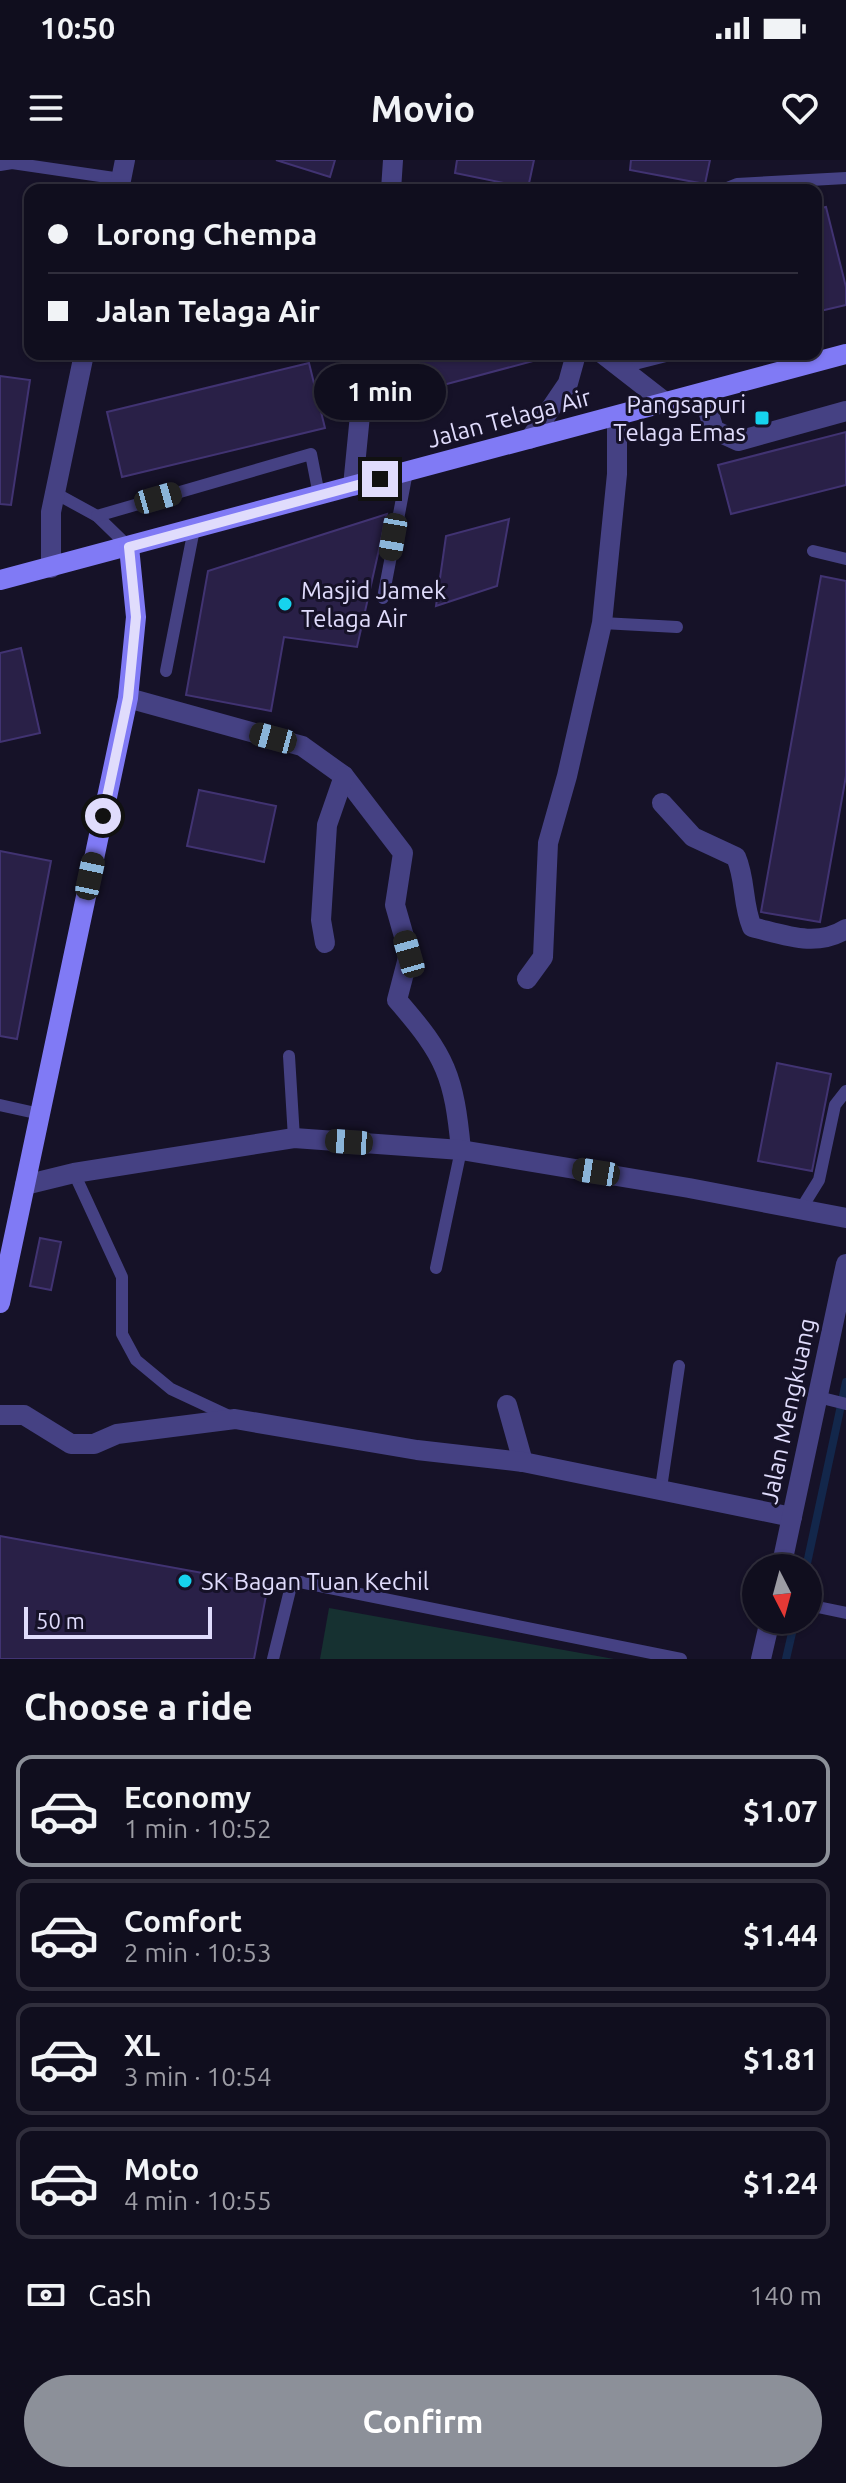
<!DOCTYPE html>
<html lang="en">
<head>
<meta charset="utf-8">
<style>
	:root { --surface:#100e1e; --page:#191727; --text:#f1f3f6; --muted:#9c9ca4; --line:#302e3c; --accent:#8c9099 }
	body { margin:0; font-family:Ubuntu,sans-serif; background:var(--page); color:var(--text); height:100vh; display:flex; flex-direction:column; font-size:30px; white-space:nowrap }
	* { box-sizing:border-box; margin:0 }
	p { font-size:26px; color:var(--muted) }
	.icon { flex:none; width:44px; height:44px; fill:none; stroke:currentColor; stroke-width:2; stroke-linecap:round; stroke-linejoin:round }
	.map { position:relative; height:1499px; overflow:hidden }
	.sheet { display:flex; flex-direction:column; background:var(--surface); flex:1 }
	.sheet>* { flex:none }
	.guide { position:absolute; left:24px; top:24px; width:798px; height:176px; border-radius:16px; box-shadow:0 2px 6px #0004,0 0 0 2px var(--line); display:grid; align-content:center; height:176px; padding:0 24px; background:var(--surface) }
	.needle { width:52px; rotate:174deg }
	.tools { position:absolute; left:742px; top:1394px; display:grid; gap:16px }
	.tools a { display:grid; place-items:center; width:80px; height:80px; border-radius:50%; background:var(--surface); box-shadow:0 2px 6px #0004,0 0 0 2px var(--line); font-size:40px }
	.scale { position:absolute; left:24px; bottom:20px; width:188px; box-sizing:border-box; padding-left:8px; border:4px solid #e0dcfc; border-top:0; font-size:22px; line-height:28px; white-space:nowrap; color:#e0dcfc; -webkit-text-stroke:6px #161228; paint-order:stroke }
	.end { position:absolute; width:36px; height:36px; margin:-18px; border:10px solid #e0dcfc; background:#111; box-shadow:0 0 0 4px #111 }
	.from { border-radius:50% }
	.bubble { position:absolute; height:56px; border-radius:28px; background:var(--surface); box-shadow:0 2px 6px #0004,0 0 0 2px var(--line); font-size:26px; font-weight:600; line-height:56px; text-align:center }
	.car { position:absolute; width:24px; height:48px; margin:-24px -12px; border-radius:10px; box-shadow:0 0 6px 2px #0007; background:linear-gradient(#222 24%,#8ab4d8 0 40%,#222 0 76%,#8ab4d8 0 86%,#222 0) }
	.guide b { display:flex; align-items:center; gap:28px; height:76px; font-size:30px }
	.guide b+b { border-top:2px solid var(--line) }
	.guide i { width:20px; height:20px; background:var(--text) }
	ul { padding:0; list-style:none }
	li { display:flex; align-items:center; gap:24px; height:112px; margin:0 16px 12px; padding:0 8px; border:4px solid var(--line); border-radius:16px }
	li div { flex:1 }
	li b { display:block; font-size:30px }
	li em { font-style:normal; font-weight:600 }
	li.active { border-color:var(--accent) }
	li>.icon { width:72px; height:72px; stroke-width:1.5 }
	h2 { padding:0 24px; font-size:36px; line-height:96px }
	.pay { display:flex; align-items:center; gap:20px; height:88px; padding:0 24px; font-size:30px }
	.pay p { margin-inline-start:auto }
	.button { display:flex; gap:16px; margin-top:auto; padding:16px 24px }
	.button a { flex:1; height:92px; border-radius:48px; background:var(--accent); color:#fff; font-size:32px; font-weight:600; line-height:92px; text-align:center }
	.status { display:flex; justify-content:space-between; align-items:center; height:56px; padding:0 40px; background:var(--surface); direction:ltr }
	.status svg { height:22px; fill:currentColor }
	header { display:flex; justify-content:space-between; align-items:center; height:104px; padding:0 24px; background:var(--surface); font-size:36px; font-weight:600 }
	.map>svg:first-child { display:block }
</style>
</head>
<body>
<div class="status"><b>10:50</b><svg viewBox="0 0 49 12"><path d="M0 12V9h3v3zM5 12V6h3v6zM10 12V3h3v9zM15 12V0h3v12zM26 1h20v11H26zM47 4h2v5h-2z"/></svg></div>
<header><svg class="icon" aria-label="menu" viewBox="0 0 24 24"><path d="M4 6h16M4 12h16M4 18h16"/></svg>Movio<svg class="icon" aria-label="heart" viewBox="0 0 24 24"><path d="M12 20l-8-8c-3-5 5-10 8-4 3-6 11-1 8 4z"/></svg></header>
<div class="map">
<svg width="846" height="1499" viewBox="0 0 846 1499">
	<rect width="100%" height="100%" fill="#161228"/>
	<path fill="#163131" d="M329,1448l285,51h-294z"/>
	<g fill="none" stroke-linecap="round" stroke-linejoin="round">
		<g stroke="#13274b" stroke-width="8">
			<path d="M806,1408l40,-186"/>
			<path d="M786,1499l9,-39"/>
		</g>
	</g>
	<g fill="#292047" stroke="#413372" stroke-width="2">
		<path d="M276,0h59l-5,17z"/>
		<path d="M457,0h77l-6,28 -73,-15z"/>
		<path d="M631,0h79l-5,24 -75,-14z"/>
		<path d="M826,47l20,80v18l-30,7v-103z"/>
		<path d="M397,194h162l-168,45z"/>
		<path d="M309,203l16,65 -203,49 -15,-65z"/>
		<path d="M0,216l30,4 -19,125 -11,-1z"/>
		<path d="M846,272v53l-115,29 -13,-49z"/>
		<path d="M387,354l-30,133 -73,-10 -13,74 -85,-16 22,-124z"/>
		<path d="M509,359l-12,67 -61,20 10,-70z"/>
		<path d="M821,416l25,5v195l-26,146 -59,-10z"/>
		<path d="M21,488l19,85 -40,9v-89z"/>
		<path d="M199,630l77,16 -12,56 -77,-16z"/>
		<path d="M0,691l51,10 -34,178 -17,-3z"/>
		<path d="M777,903l54,11 -19,97 -54,-10z"/>
		<path d="M40,1078l21,4 -10,48 -21,-4z"/>
		<path d="M0,1376l268,49 -14,74h-254z"/>
	</g>
	<g fill="none" stroke-linecap="round" stroke-linejoin="round">
		<g stroke="#454183" stroke-width="12">
			<path d="M0,5l12,-2 109,16"/>
			<path d="M722,30l15,-6 109,-6"/>
			<path d="M619,208l55,-14"/>
			<path d="M55,333l42,23 32,31"/>
			<path d="M97,356l214,-62 8,41"/>
			<path d="M813,391l33,8"/>
			<path d="M383,438l24,-126"/>
			<path d="M602,463l75,4"/>
			<path d="M166,511l28,-142"/>
			<path d="M289,896l5,82"/>
			<path d="M0,945l40,9"/>
			<path d="M74,1013l48,104v57l14,26 35,29 60,28"/>
			<path d="M801,1049l18,-29 16,-75 11,-14"/>
			<path d="M436,1108l25,-118"/>
			<path d="M818,1237l28,7"/>
			<path d="M661,1328l18,-122"/>
			<path d="M808,1445l38,8"/>
			<path d="M273,1499l18,-73 9,-4 381,77"/>
		</g>
		<g stroke="#454183" stroke-width="20">
			<path d="M119,30l6,-30"/>
			<path d="M391,30l2,-30"/>
			<path d="M603,194l63,49"/>
			<path d="M703,234l11,36 24,11 108,-30"/>
			<path d="M530,279l38,-56 8,-29"/>
			<path d="M353,326l13,-132"/>
			<path d="M51,408v-56l33,-158"/>
			<path d="M128,538l174,48 42,30 59,77 -8,52 14,49 -12,46c49,56 57,76 64,150"/>
			<path d="M662,643l31,34 43,20c10,23 6,46 16,70 33,8 64,21 94,2"/>
			<path d="M325,783l-4,-23 6,-95 17,-49"/>
			<path d="M527,819l16,-22 5,-114 19,-67 35,-153 15,-149v-58"/>
			<path d="M25,1025l49,-12 220,-35 167,12 228,38 157,30"/>
			<path d="M507,1245l16,57"/>
			<path d="M0,1255h24l47,29h23l23,-10 118,-15 182,31 106,12 269,55"/>
			<path d="M781,1408l65,-304"/>
			<path d="M761,1499l9,-39"/>
		</g>
		<g stroke="#807af5" stroke-width="20">
			<path d="M0,420l846,-226"/>
			<path d="M0,1143l128,-605 8,-81 -7,-70"/>
		</g>
	</g>
	<g fill="none" stroke-linecap="round" stroke-linejoin="round">
		<path stroke="#e0dcfc" stroke-width="10" d="M103,656l25,-118 8,-81 -7,-70 251,-68"/>
	</g>
	<g fill="#16d3ee" stroke="#161228" stroke-width="3">
		<rect x="754" y="250" width="16" height="16" rx="4"/>
		<circle cx="285" cy="444" r="8"/>
		<circle cx="185" cy="1421" r="8"/>
	</g>
	<g text-anchor="middle" dominant-baseline="central" stroke-width="6" stroke-linejoin="round" paint-order="stroke">
		<g font-size="24" fill="#e0dcfc" stroke="#161228" text-anchor="start">
			<text x="746" y="244" text-anchor="end">Pangsapuri<tspan x="746" dy="28">Telaga Emas</tspan></text>
			<text x="301" y="430">Masjid Jamek<tspan x="301" dy="28">Telaga Air</tspan></text>
			<text x="201" y="1421">SK Bagan Tuan Kechil</text>
		</g>
		<g font-size="24" fill="#e0dcfc" stroke="#161228">
			<text transform="translate(509 258) rotate(-15)">Jalan Telaga Air</text>
			<text transform="translate(788 1251) rotate(-78)">Jalan Mengkuang</text>
		</g>
	</g>
</svg>
<div class="tools">
<a><svg class="needle" viewBox="-14 -14 28 28"><path d="M0-13l5 13h-10z" fill="#e53935"/><path d="M0 13l5-13h-10z" fill="#9c9ca4"/></svg></a>
</div>
<div class="scale">50 m</div>
<i class="end from" style="left:103px;top:656px"></i>
<i class="end" style="left:380px;top:319px"></i>
<div class="bubble" style="left:314px;top:204px;width:132px">1 min</div>
<i class="car" style="left:158px;top:338px;rotate:74deg"></i>
<i class="car" style="left:393px;top:377px;rotate:190deg"></i>
<i class="car" style="left:273px;top:578px;rotate:285deg"></i>
<i class="car" style="left:90px;top:716px;rotate:12deg"></i>
<i class="car" style="left:409px;top:794px;rotate:344deg"></i>
<i class="car" style="left:349px;top:982px;rotate:274deg"></i>
<i class="car" style="left:596px;top:1012px;rotate:279deg"></i>
<div class="guide">
<b><i class="from"></i>Lorong Chempa</b>
<b><i></i>Jalan Telaga Air</b>
</div>
</div>
<section class="sheet">
<h2>Choose a ride</h2>
<ul>
<li class="active"><svg class="icon" aria-label="car" viewBox="0 0 24 24"><path d="M5 17H2v-5l4-1 3-4h7l3 4 3 1v5h-3M9 17h6M6 11h13"/><circle cx="7" cy="17" r="2"/><circle cx="17" cy="17" r="2"/></svg><div><b>Economy</b><p>1 min · 10:52</p></div><em>$1.07</em></li>
<li><svg class="icon" aria-label="car" viewBox="0 0 24 24"><path d="M5 17H2v-5l4-1 3-4h7l3 4 3 1v5h-3M9 17h6M6 11h13"/><circle cx="7" cy="17" r="2"/><circle cx="17" cy="17" r="2"/></svg><div><b>Comfort</b><p>2 min · 10:53</p></div><em>$1.44</em></li>
<li><svg class="icon" aria-label="car" viewBox="0 0 24 24"><path d="M5 17H2v-5l4-1 3-4h7l3 4 3 1v5h-3M9 17h6M6 11h13"/><circle cx="7" cy="17" r="2"/><circle cx="17" cy="17" r="2"/></svg><div><b>XL</b><p>3 min · 10:54</p></div><em>$1.81</em></li>
<li><svg class="icon" aria-label="car" viewBox="0 0 24 24"><path d="M5 17H2v-5l4-1 3-4h7l3 4 3 1v5h-3M9 17h6M6 11h13"/><circle cx="7" cy="17" r="2"/><circle cx="17" cy="17" r="2"/></svg><div><b>Moto</b><p>4 min · 10:55</p></div><em>$1.24</em></li>
</ul>
<div class="pay"><svg class="icon" aria-label="cash" viewBox="0 0 24 24"><path d="M3 7h18v10H3z"/><circle cx="12" cy="12" r="2"/></svg>Cash<p>140 m</p></div>
<div class="button"><a>Confirm</a></div>
</section>
</body>
</html>
